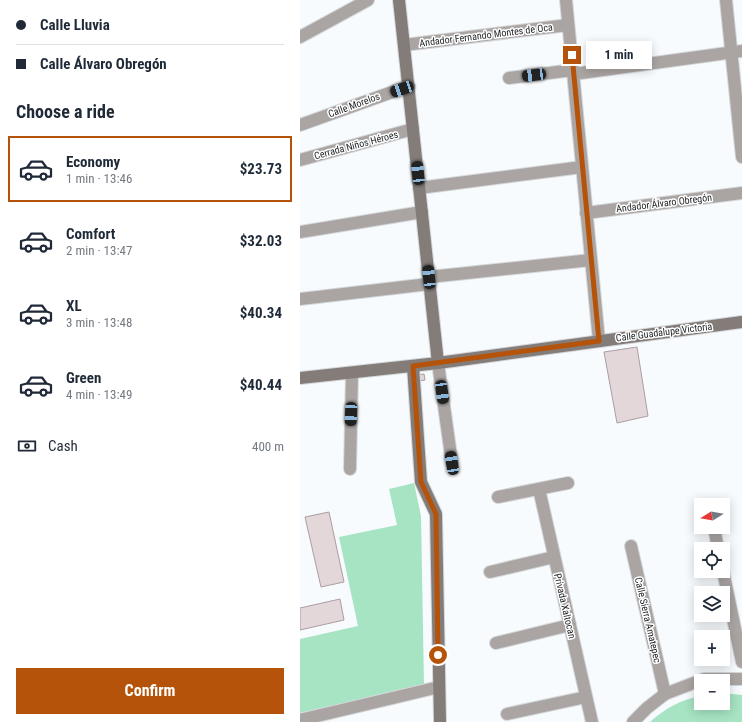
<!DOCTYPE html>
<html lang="en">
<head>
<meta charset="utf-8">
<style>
	:root { --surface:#fff; --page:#f6f6f7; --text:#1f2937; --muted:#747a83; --line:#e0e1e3; --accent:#b45309 }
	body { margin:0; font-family:"Roboto Condensed",sans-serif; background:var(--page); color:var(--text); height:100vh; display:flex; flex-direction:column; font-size:15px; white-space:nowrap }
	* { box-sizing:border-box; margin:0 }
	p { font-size:13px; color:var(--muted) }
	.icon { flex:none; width:22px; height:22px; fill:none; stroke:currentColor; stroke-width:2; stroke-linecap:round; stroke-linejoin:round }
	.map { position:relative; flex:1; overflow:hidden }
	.details { display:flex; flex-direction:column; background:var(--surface); width:300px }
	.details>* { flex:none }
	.hud { display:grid; align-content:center; height:88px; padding:0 16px; background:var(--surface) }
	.needle { width:26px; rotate:259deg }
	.controls { position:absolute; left:394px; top:498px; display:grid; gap:8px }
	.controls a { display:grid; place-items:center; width:36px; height:36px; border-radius:0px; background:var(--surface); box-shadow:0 2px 10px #0003; font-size:20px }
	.end { position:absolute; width:18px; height:18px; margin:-9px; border:5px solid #b45309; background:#fff; box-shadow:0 0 0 2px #fff }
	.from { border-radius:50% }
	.bubble { position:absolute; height:28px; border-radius:0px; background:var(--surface); box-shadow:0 2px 10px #0003; font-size:13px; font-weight:700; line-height:28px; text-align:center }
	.car { position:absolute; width:12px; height:24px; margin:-12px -6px; border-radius:5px; box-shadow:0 0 3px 1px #0007; background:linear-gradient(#222 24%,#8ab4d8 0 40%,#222 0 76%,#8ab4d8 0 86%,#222 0) }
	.hud b { display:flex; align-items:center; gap:14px; height:38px; font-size:15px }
	.hud b+b { border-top:1px solid var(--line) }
	.hud i { width:10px; height:10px; background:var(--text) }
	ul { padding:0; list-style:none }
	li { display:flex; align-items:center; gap:12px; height:66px; margin:0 8px 6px; padding:0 8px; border:2px solid transparent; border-radius:0px }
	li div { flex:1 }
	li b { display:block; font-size:15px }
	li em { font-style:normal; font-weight:700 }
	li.selected { border-color:var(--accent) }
	li>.icon { width:36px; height:36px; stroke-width:1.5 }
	h2 { padding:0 16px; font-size:18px; line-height:48px }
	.pay { display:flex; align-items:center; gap:10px; height:44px; padding:0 16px; font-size:15px }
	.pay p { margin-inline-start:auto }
	.primary-button { display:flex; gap:8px; margin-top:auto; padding:8px 16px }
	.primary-button a { flex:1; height:46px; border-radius:0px; background:var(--accent); color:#fff; font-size:16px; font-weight:700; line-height:46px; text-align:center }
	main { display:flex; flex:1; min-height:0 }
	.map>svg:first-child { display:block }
</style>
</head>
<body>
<main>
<section class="details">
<div class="hud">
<b><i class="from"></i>Calle Lluvia</b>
<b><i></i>Calle Álvaro Obregón</b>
</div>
<h2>Choose a ride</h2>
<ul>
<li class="selected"><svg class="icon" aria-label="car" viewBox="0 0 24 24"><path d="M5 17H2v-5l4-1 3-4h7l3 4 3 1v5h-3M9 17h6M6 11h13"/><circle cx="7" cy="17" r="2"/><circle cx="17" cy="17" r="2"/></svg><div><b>Economy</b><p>1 min · 13:46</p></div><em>$23.73</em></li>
<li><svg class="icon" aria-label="car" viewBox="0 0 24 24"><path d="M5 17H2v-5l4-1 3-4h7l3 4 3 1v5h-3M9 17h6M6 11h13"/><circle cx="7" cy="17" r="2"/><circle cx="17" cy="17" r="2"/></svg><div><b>Comfort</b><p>2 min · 13:47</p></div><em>$32.03</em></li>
<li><svg class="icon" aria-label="car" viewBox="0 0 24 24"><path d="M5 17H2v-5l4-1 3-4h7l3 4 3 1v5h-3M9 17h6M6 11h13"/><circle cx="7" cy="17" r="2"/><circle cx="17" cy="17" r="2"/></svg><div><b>XL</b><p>3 min · 13:48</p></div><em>$40.34</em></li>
<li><svg class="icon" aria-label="car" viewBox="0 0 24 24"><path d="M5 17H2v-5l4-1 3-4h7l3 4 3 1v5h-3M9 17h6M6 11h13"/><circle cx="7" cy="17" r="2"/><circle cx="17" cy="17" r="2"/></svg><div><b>Green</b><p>4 min · 13:49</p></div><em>$40.44</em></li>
</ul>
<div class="pay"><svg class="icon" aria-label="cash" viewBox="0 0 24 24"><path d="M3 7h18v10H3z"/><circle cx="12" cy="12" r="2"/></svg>Cash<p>400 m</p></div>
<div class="primary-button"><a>Confirm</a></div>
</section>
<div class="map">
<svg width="442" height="722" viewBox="0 0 442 722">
	<rect width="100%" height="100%" fill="#f8fbfe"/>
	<g fill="#a7e4c4">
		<path d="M114,483l7,33 3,169 -124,28v-74l58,-13 -19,-89 58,-12 -8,-36z"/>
		<path d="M423,693l19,2v27h-92c14,-13 32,-23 51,-26v7h22z"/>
	</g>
	<g fill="#e3d7da" stroke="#aa9ea1">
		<path d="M337,347l11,69 -31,7 -13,-71z"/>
		<path d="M124,374l1,6 -7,1v-6z"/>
		<path d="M29,512l15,70 -23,5 -16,-70z"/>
		<path d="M40,599l4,21 -44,10v-22z"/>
	</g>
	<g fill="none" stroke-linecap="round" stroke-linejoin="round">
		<g stroke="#d5d8db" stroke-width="14">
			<g id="street">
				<path d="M266,0l33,341"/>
				<path d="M426,0l16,157"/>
				<path d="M0,37l68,-37"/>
				<path d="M104,45l164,-20"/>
				<path d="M274,74l168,-23"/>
				<path d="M209,78l64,-8"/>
				<path d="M0,125l109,-39"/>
				<path d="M0,160l113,-31"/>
				<path d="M119,188l163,-21"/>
				<path d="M286,213l156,-20"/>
				<path d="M0,232l122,-20"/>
				<path d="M129,277l162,-17"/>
				<path d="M0,299l129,-15"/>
				<path d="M138,363l14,100"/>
				<path d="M50,469l2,-96"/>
				<path d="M239,489l53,233"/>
				<path d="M198,497l70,-14"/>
				<path d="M414,527l4,22"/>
				<path d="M331,546l34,148"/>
				<path d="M423,571l19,91"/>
				<path d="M190,572l64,-15"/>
				<path d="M196,643l74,-18"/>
				<path d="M207,714l79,-17"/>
				<path d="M0,720l139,-33"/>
				<path d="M333,722l14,-14 18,-14 39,-15h38"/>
			</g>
		</g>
		<g stroke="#d5d8db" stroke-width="14">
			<g id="secondary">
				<path d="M99,0l39,363"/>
				<path d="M113,366l8,116 15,32 4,208"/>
				<path d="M0,378l138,-15 304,-41"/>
			</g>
		</g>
		<use href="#street" stroke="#aaa5a3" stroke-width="12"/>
		<use href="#secondary" stroke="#837c79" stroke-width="12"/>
	</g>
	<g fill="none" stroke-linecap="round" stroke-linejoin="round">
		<path stroke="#b45309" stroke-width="5" d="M138,655l-2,-141 -15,-32 -8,-116 186,-25 -27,-286"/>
	</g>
	<g text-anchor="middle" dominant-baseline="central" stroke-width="3" stroke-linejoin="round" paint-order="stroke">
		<g font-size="10" fill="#1c1f22" stroke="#fff">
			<text transform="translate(186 35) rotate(-7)">Andador Fernando Montes de Oca</text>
			<text transform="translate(54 105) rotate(-20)">Calle Morelos</text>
			<text transform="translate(56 145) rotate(-15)">Cerrada Niños Héroes</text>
			<text transform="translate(364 203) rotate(-7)">Andador Álvaro Obregón</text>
			<text transform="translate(364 332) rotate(-7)">Calle Guadalupe Victoria</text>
			<text transform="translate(265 606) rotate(77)">Privada Xaltocan</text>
			<text transform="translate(348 620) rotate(77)">Calle Sierra Amatepec</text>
		</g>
	</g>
</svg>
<div class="controls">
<a><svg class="needle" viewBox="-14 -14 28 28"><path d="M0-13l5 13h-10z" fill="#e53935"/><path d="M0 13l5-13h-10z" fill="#747a83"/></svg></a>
<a><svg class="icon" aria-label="locate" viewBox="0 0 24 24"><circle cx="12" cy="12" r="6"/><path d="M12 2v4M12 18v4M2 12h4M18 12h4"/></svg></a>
<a><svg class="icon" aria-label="layers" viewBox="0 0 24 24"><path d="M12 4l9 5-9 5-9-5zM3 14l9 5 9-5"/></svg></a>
<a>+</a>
<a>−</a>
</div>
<i class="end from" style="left:138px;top:655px"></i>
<i class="end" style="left:272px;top:55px"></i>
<div class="bubble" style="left:286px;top:41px;width:66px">1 min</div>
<i class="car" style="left:234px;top:75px;rotate:263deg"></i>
<i class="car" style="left:102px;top:89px;rotate:251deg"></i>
<i class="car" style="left:118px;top:173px;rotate:354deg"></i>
<i class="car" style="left:129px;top:277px;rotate:354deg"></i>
<i class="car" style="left:142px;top:392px;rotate:172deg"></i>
<i class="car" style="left:51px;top:414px;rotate:182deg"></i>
<i class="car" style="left:152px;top:463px;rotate:351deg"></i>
</div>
</main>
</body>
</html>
